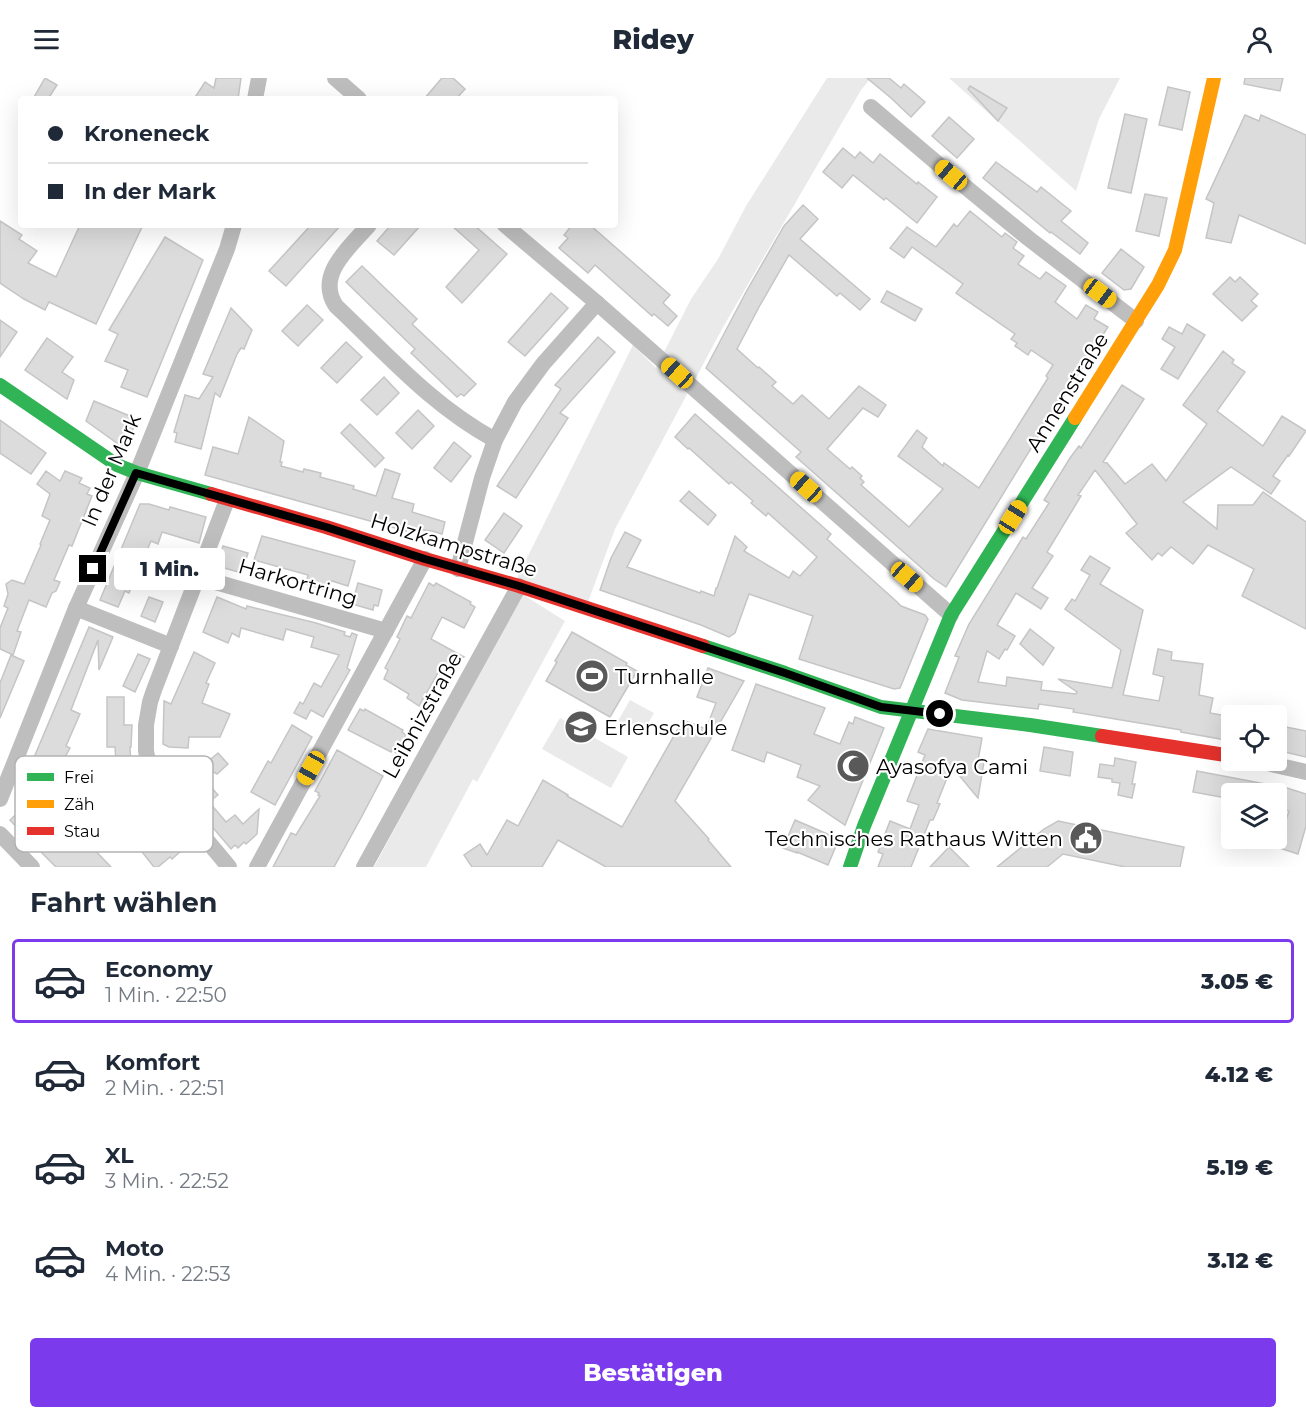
<!DOCTYPE html>
<html lang="de">
<head>
<meta charset="utf-8">
<style>
	:root { --surface:#fff; --page:#f6f6f7; --text:#1f2937; --muted:#747a83; --line:#e0e1e3; --accent:#7c3aed }
	body { margin:0; font-family:Montserrat,sans-serif; background:var(--page); color:var(--text); height:100vh; display:flex; flex-direction:column; font-size:22px; white-space:nowrap }
	* { box-sizing:border-box; margin:0 }
	p { font-size:20px; color:var(--muted) }
	.icon { flex:none; width:33px; height:33px; fill:none; stroke:currentColor; stroke-width:2; stroke-linecap:round; stroke-linejoin:round }
	.map { position:relative; height:789px; overflow:hidden }
	.panel { display:flex; flex-direction:column; background:var(--surface); flex:1 }
	.panel>* { flex:none }
	.hud { position:absolute; left:18px; top:18px; width:600px; height:132px; border-radius:6px; box-shadow:0 6px 24px #0002; display:grid; align-content:center; height:132px; padding:0 30px; background:var(--surface) }
	.tools { position:absolute; left:1221px; top:627px; display:grid; gap:12px }
	.tools a { display:grid; place-items:center; width:66px; height:66px; border-radius:6px; background:var(--surface); box-shadow:0 6px 24px #0002; font-size:30px }
	.end { position:absolute; width:27px; height:27px; margin:-14px; border:8px solid #000; background:#fff; box-shadow:0 0 0 3px #fff }
	.from { border-radius:50% }
	.bubble { position:absolute; height:42px; border-radius:6px; background:var(--surface); box-shadow:0 6px 24px #0002; font-size:20px; font-weight:800; line-height:42px; text-align:center }
	.car { position:absolute; width:18px; height:36px; margin:-18px -9px; border-radius:8px; box-shadow:0 0 4px 2px #0007; background:linear-gradient(#f5c518 24%,#345 0 40%,#f5c518 0 76%,#345 0 86%,#f5c518 0) }
	.hud b { display:flex; align-items:center; gap:21px; height:57px; font-size:22px }
	.hud b+b { border-top:2px solid var(--line) }
	.hud i { width:15px; height:15px; background:var(--text) }
	ul { padding:0; list-style:none }
	li { display:flex; align-items:center; gap:18px; height:84px; margin:0 12px 9px; padding:0 18px; border:3px solid transparent; border-radius:6px }
	li div { flex:1 }
	li b { display:block; font-size:22px }
	li em { font-style:normal; font-weight:800 }
	li.active { border-color:var(--accent) }
	li>.icon { width:54px; height:54px; stroke-width:1.5 }
	h2 { padding:0 30px; font-size:27px; line-height:72px }
	.action { display:flex; gap:12px; margin-top:auto; padding:12px 30px }
	.action a { flex:1; height:69px; border-radius:6px; background:var(--accent); color:#fff; font-size:24px; font-weight:800; line-height:69px; text-align:center }
	header { display:flex; justify-content:space-between; align-items:center; height:78px; padding:0 30px; background:var(--surface); font-size:27px; font-weight:800 }
	.map>svg:first-child { display:block }
</style>
</head>
<body>
<header><svg class="icon" aria-label="menu" viewBox="0 0 24 24"><path d="M4 6h16M4 12h16M4 18h16"/></svg>Ridey<svg class="icon" aria-label="person" viewBox="0 0 24 24"><circle cx="12" cy="8" r="4"/><path d="M4 21q1-7 8-7t8 7"/></svg></header>
<div class="map">
<svg width="1306" height="789" viewBox="0 0 1306 789">
	<rect width="100%" height="100%" fill="#fff"/>
	<g fill="#eaeaea">
		<path d="M827,0h44l-10,12 -139,239 -107,200 -27,73 -72,-22 117,-235 23,23 35,-69 27,-40 28,-53z"/>
		<path d="M949,0h171l-21,41 -23,72z"/>
		<path d="M522,516l43,27 -88,161 -4,-3 -47,88h-52z"/>
		<path d="M630,622l24,13 -12,21 -24,-13z"/>
		<path d="M560,640l68,39 -17,31 -69,-39z"/>
	</g>
	<g fill="#dcdcdc" stroke="#c5c5c5" stroke-width="1.5">
		<path d="M45,0l12,7 -9,14h-15z"/>
		<path d="M216,0h25l-3,21h-44l11,-17 9,6z"/>
		<path d="M442,0h11l12,11 -9,10h-32z"/>
		<path d="M867,0h22l12,10 3,-4 21,18 -14,15 -20,-19z"/>
		<path d="M1245,0h38l-3,13 -36,-7z"/>
		<path d="M970,8l37,22 -9,13 -30,-32z"/>
		<path d="M1168,9l22,5 -8,38 -23,-5z"/>
		<path d="M1125,36l22,5 -16,74 -23,-5z"/>
		<path d="M1245,37l14,6 2,-6 45,20v109l-67,-29 -8,28 -25,-5 8,-35 -8,-4z"/>
		<path d="M949,39l25,22 -17,19 -25,-22z"/>
		<path d="M843,70l12,10 5,-6 13,11 7,-9 37,30 1,-2 19,15 -20,26 -31,-25 -2,2 -31,-25 -11,13 -19,-16z"/>
		<path d="M996,84l41,30 4,-5 30,24 -10,10 27,22 -8,11 -29,-22 -1,1 -67,-55z"/>
		<path d="M1145,116l22,4 -8,38 -23,-5z"/>
		<path d="M803,127l15,14 -18,20 70,60 -10,11 -20,-17 -3,3 -48,-41 -30,52 -22,42 21,19 1,-1 17,15 -4,4 21,18 9,-9 27,24 30,-33 27,19 -8,12 -15,-9 -36,41 23,20 2,-2 10,9 -2,2 4,4 -3,3 48,42 34,-38 -45,-33 19,-26 10,8 -5,9 21,19 1,-3 35,25 69,-110 -2,-2 7,-11 -22,-15 -3,5 -13,-9 2,-3 -6,-4 4,-5 -59,-41 7,-9 -51,-37 -8,11 -14,-10 17,-21 29,20 18,-23 3,3 13,-16 32,26 3,-4 12,9 -4,6 11,8 -6,8 22,15 6,-7 20,14 -11,16 22,17 9,-14 12,7 -4,7 14,8 -62,97 -100,163 -12,-8 -138,-122 5,-5 -95,-84 40,-76 38,-66z"/>
		<path d="M0,143l22,14 -3,4 18,12 -9,12 28,14 24,-52h63l-47,99 -47,-22 -4,8 -21,-11 -24,-16z"/>
		<path d="M311,147h30l-55,61 -17,-15z"/>
		<path d="M391,147h30l-27,30 -17,-14z"/>
		<path d="M451,147h23l33,29 -45,49 -16,-16 33,-37z"/>
		<path d="M572,147h18l80,70 -7,8 14,13 -9,10 -14,-12 -2,2 -57,-51 -7,8 -29,-25 9,-10 -4,-3z"/>
		<path d="M165,159l38,23 -56,137 -26,-10 7,-17 -23,-9 13,-27 -9,-4z"/>
		<path d="M1121,171l23,18 -13,22 -7,1 -22,-17z"/>
		<path d="M362,188l55,53 -5,5 64,60 -12,12 -3,-2 -4,3 -46,-44 4,-4 -69,-67z"/>
		<path d="M1230,199l5,5 5,-5 18,17 -7,7 6,5 -15,15 -29,-27z"/>
		<path d="M887,213l35,18 -7,12 -34,-19z"/>
		<path d="M551,215l17,15 -43,48 -17,-14z"/>
		<path d="M307,227l16,15 -25,26 -16,-15z"/>
		<path d="M231,230l21,22 -8,19 -3,-1 -4,6 -17,43 -5,-4 -14,56 -26,-7 2,-9 -3,-1 11,-37 14,4 14,-22 -10,-3z"/>
		<path d="M0,242l17,12 -17,25z"/>
		<path d="M1187,246l18,11 -27,44 -17,-10 14,-22 -13,-8 7,-12 13,7z"/>
		<path d="M598,259l17,15 -55,61 8,5 -52,80 -19,-12 64,-97 -6,-4z"/>
		<path d="M47,260l26,19 -11,15 12,8 -7,19 -42,-29z"/>
		<path d="M346,264l16,15 -25,26 -16,-15z"/>
		<path d="M1223,273l11,9 -2,3 13,9 -28,39 46,35 19,-30 24,15 -17,25 -1,-1 -15,21 7,5 -9,13 -40,-27 -48,35 34,27 1,-24h35l10,-13 43,30v107l-64,-33 12,-27 -46,-24 -15,19 -22,-17 -9,9 -4,-3 -6,7 -26,-27 11,-9 -42,-54 -17,25 3,1 -34,56 6,4 -21,32 16,10 -7,11 -25,-16 -19,32 18,11 -8,14 -2,-1 -6,10 -12,-8 -9,31 28,4 1,-9 35,5 -1,8 35,4 1,-2 -19,-13 54,9 9,-38 -56,-41 7,-10 3,2 15,-26 -9,-5 9,-14 20,12 -10,16 43,26 -20,85 36,6 5,-24 -11,-3 5,-25 14,3 -1,8 32,4 -4,31 14,3 -3,15 22,4v24l-51,-9v-2l-108,-18 1,-3 -35,-5 -1,5 -76,-9 -17,-7 14,-36 -4,-1 14,-32 54,-87 3,2 23,-36 -5,-3 26,-42 9,-12 2,2 41,-63 22,14 -41,63 4,1 18,21 27,-20 14,17 41,-57 -24,-19z"/>
		<path d="M384,299l15,16 -22,22 -16,-15z"/>
		<path d="M94,323l43,18 -10,25 -6,2 -35,-25z"/>
		<path d="M418,332l16,16 -22,23 -16,-16z"/>
		<path d="M695,336l136,120 -4,5 69,62 5,5 24,9 3,4 -28,69 -6,1 -95,-30 14,-43 -64,-22 -14,39 -6,4 -28,-12 -101,-35 11,-32 14,-26 16,8 -14,27 73,26 1,-2 13,5 2,-8h1l18,-52 12,11 -3,4 45,27 4,-7 7,5 17,-19 -49,-44 -2,3 -15,-13 2,-2 -22,-19 -2,2 -40,-36 -1,1 -13,-12z"/>
		<path d="M249,339l35,24 -4,21h2l-1,4 22,6 1,-3 17,4 -1,4 34,9 -1,3 23,7 9,-27 15,5 -8,24 22,6 -2,8 33,10 -3,12 -10,-3 -25,-3 -1,3 -201,-56 8,-28 25,7z"/>
		<path d="M0,342l46,33 -15,21 -31,-21z"/>
		<path d="M350,346l34,34 -9,9 -34,-34z"/>
		<path d="M454,364l17,14 -20,26 -17,-14z"/>
		<path d="M46,393l14,10 5,-10 17,7 -3,5 11,5 -3,6 5,2 -20,50 -3,-1 -15,35 6,2 -4,9 -4,2 -6,14 -17,-7 -12,31 4,1 -8,23 -13,-6v-21l8,-20 -4,-2 4,-12 -2,-10 6,-4 12,4 17,-39 -1,-1 10,-24 -8,-4 8,-22 -13,-10z"/>
		<path d="M689,413l27,24 -8,10 -28,-24z"/>
		<path d="M140,426h9l20,6 1,-3 36,10 -7,26 -37,-11 -4,12 -7,-3 -22,52 -4,-2 -7,16 -18,-7z"/>
		<path d="M504,435l18,13 -18,27 -19,-13z"/>
		<path d="M262,458l93,25 -7,25 -16,-5 -6,9 -20,-6 2,-9 -54,-15z"/>
		<path d="M223,468l25,7 -6,20 -25,-7z"/>
		<path d="M358,505l24,7 -4,16 -4,-1 -1,5 -21,-6z"/>
		<path d="M429,505l5,3 2,-3 35,19 -1,2 5,3 -11,21 -22,-11 -11,22 33,18 -22,9 -23,40 -12,-8 2,-4 -25,-15 4,-9 -3,-2 15,-29 -3,-2 10,-21 4,2z"/>
		<path d="M149,519l14,5 -8,20 -14,-6z"/>
		<path d="M217,519l29,12 1,-3 69,17 29,9 -1,3 6,2 2,-4 5,2 -10,33 3,2 -27,47 -12,-7 -5,9 -12,-6 6,-11 3,2 11,-21 7,4 18,-32 -28,-8 3,-10 -28,-8 -3,11 -42,-12 -2,9 -7,-4 -4,10 -25,-11z"/>
		<path d="M89,549l24,10 -14,33 -1,-30 -27,70 9,4 -14,32 4,2 -48,85 -12,-13 29,-27 -17,-7z"/>
		<path d="M1030,551l24,19 -11,17 -23,-21z"/>
		<path d="M572,554l55,31 -1,2 11,6 -27,46 -64,-36 11,-19 -2,-1z"/>
		<path d="M194,574l21,11 -9,20 3,1 -7,19 28,11 -10,23h-31l-1,11 -19,-1 -6,-3 1,-43 7,3z"/>
		<path d="M138,576l12,5 -15,33 -12,-6z"/>
		<path d="M11,577l13,6 -24,57v-35z"/>
		<path d="M708,590l36,13 -69,120 34,38 -1,1 23,27h-125l-48,-27 -16,27h-70l-8,-12 16,-11 7,11 20,-35 11,6 25,-46 25,15 -1,1 55,31 61,-107 23,9 10,-26 -19,-6z"/>
		<path d="M756,606l69,24 -11,26 26,10 9,-22 4,2 2,-7 29,11 -39,97 -37,-25 12,-14 -23,-9 4,-12 -34,-13 -3,10 -32,-12z"/>
		<path d="M107,619h17v28h8l-1,22h-1l2,44 10,-7 48,59 -18,16 -2,-2 -12,10h-4l-19,-24 13,-11 -32,-41 2,-2 -3,-42h-8z"/>
		<path d="M360,631l4,2 1,-2 38,21 -1,2 4,3 -10,18 -4,-3 -1,2 -43,-22z"/>
		<path d="M292,647l20,12 -37,68 -24,-13 17,-31 3,2z"/>
		<path d="M1276,647l30,6v26l-30,-7z"/>
		<path d="M928,651l54,9 -4,22 6,2 -6,36 -25,-30 -4,11 -2,-1 -10,25 3,1 -7,16h-3l-19,47h-33l5,-13 -5,-2 12,-31 20,8 9,-24 -12,-4 18,-46 -7,-3z"/>
		<path d="M1044,669l29,5 -3,24 -30,-5z"/>
		<path d="M337,672l46,26 -21,40 -28,51h-61l18,-34 5,2 24,-39 -2,-1 1,-2 -4,-2z"/>
		<path d="M218,675l10,11 -11,10 -14,-8z"/>
		<path d="M1115,680l21,4 -4,22h3l-3,14 -14,-3 2,-12 -8,-1v-3l-14,-2 2,-13 14,2z"/>
		<path d="M188,687l-1,14 10,-8 21,24 -9,7 17,20 9,-7 8,9 16,-15 -2,25 -11,10 -2,-2 -6,6 -3,-3 -4,4 -61,-72 -1,-6z"/>
		<path d="M1197,693l90,17 19,6v32l-8,28 -22,-7v-13l5,1 8,-24 -13,-3v-14h-44v5l-39,-7z"/>
		<path d="M43,739l16,18 7,-7 12,14 5,-4 28,29h-55l-32,-32z"/>
		<path d="M795,742l44,19 -11,26 -31,-13v1l-14,-5z"/>
		<path d="M1058,743l126,26 -4,20h-55l-62,-13 -16,13h-50l47,-38z"/>
		<path d="M949,769l20,20h-39z"/>
	</g>
	<g fill="none" stroke-linecap="round" stroke-linejoin="round">
		<g stroke="#bebebe" stroke-width="16">
			<path d="M335,0l24,21"/>
			<path d="M255,21l4,-21"/>
			<path d="M871,29l80,68 77,63 108,83"/>
			<path d="M369,147c-19,22 -54,50 -33,81 52,49 95,99 159,134"/>
			<path d="M505,147l92,78 354,312"/>
			<path d="M227,422l-73,190 -4,12 -4,23v26l2,10 3,9 12,18 66,79"/>
			<path d="M458,491l24,-91 13,-38 20,-38 28,-38 54,-61"/>
			<path d="M198,499l188,54"/>
			<path d="M76,530l95,38"/>
			<path d="M1254,682l52,12"/>
			<path d="M0,721l76,-191 61,-135 90,-224 7,-24"/>
			<path d="M0,756l32,33"/>
			<path d="M257,789l168,-308"/>
			<path d="M364,789l155,-281"/>
		</g>
		<g stroke="#30b455" stroke-width="14">
			<path d="M0,307l117,80 20,8 74,21"/>
			<path d="M703,568l82,27 96,34 149,18 72,11"/>
			<path d="M850,789l14,-41 87,-211 124,-197"/>
		</g>
		<path stroke="#ff9f0a" stroke-width="14" d="M1075,340l83,-133 17,-35 39,-172"/>
		<g stroke="#e5322d" stroke-width="14">
			<path d="M211,416l115,33 99,32 94,27 184,60"/>
			<path d="M1102,658l130,20"/>
		</g>
	</g>
	<g fill="none" stroke-linecap="round" stroke-linejoin="round">
		<path stroke="#000" stroke-width="8" d="M93,491l43,-96 190,54 99,32 94,27 266,87 96,34 59,7"/>
	</g>
	<defs>
		<g id="stadium-disc" transform="scale(1.725)"><circle r="9.5" fill="#595959" stroke="#fff"/><path d="M0-5a6.5 5 0 1 0 0 10a6.5 5 0 1 0 0-10ZM-3.5-1.8h7v3.6h-7Z" fill="#fff"/></g>
		<g id="school-disc" transform="scale(1.725)"><circle r="9.5" fill="#595959" stroke="#fff"/><path d="M0-5L7-2L0 1L-7-2ZM-4 1L0 2.5L4 1V4Q0 6-4 4Z" fill="#fff"/></g>
		<g id="mosque-disc" transform="scale(1.725)"><circle r="9.5" fill="#595959" stroke="#fff"/><path d="M3.5-4.9A6 6 0 1 0 3.5 4.9A5 5 0 1 1 3.5-4.9Z" fill="#fff"/></g>
		<g id="civic-disc" transform="scale(1.725)"><circle r="9.5" fill="#595959" stroke="#fff"/><path d="M-.6-6.5H3V-4.5H.6V-3L4-1V1h2V6H-6V1h2V-1L-.6-3ZM-1.2 2.5V6h2.4V2.5Z" fill="#fff"/></g>
	</defs>
	<g fill-rule="evenodd">
		<use href="#stadium-disc" x="592" y="598"/>
		<use href="#school-disc" x="581" y="649"/>
		<use href="#mosque-disc" x="853" y="688"/>
		<use href="#civic-disc" x="1086" y="760"/>
	</g>
	<g text-anchor="middle" dominant-baseline="central" stroke-width="4.5" stroke-linejoin="round" paint-order="stroke">
		<g font-size="21" fill="#000" stroke="#fff">
			<text transform="translate(1067 314) rotate(-58)">Annenstraße</text>
			<text transform="translate(111 392) rotate(-67)">In der Mark</text>
			<text transform="translate(454 467) rotate(17)">Holzkampstraße</text>
			<text transform="translate(298 504) rotate(16)">Harkortring</text>
			<text transform="translate(422 637) rotate(-61)">Leibnizstraße</text>
		</g>
		<g font-size="21" fill="#000" stroke="#fff" text-anchor="start">
			<text x="615" y="598">Turnhalle</text>
			<text x="604" y="649">Erlenschule</text>
			<text x="876" y="688">Ayasofya Cami</text>
			<text x="1063" y="760" text-anchor="end">Technisches Rathaus Witten</text>
		</g>
	</g>
	<rect x="15" y="678" width="198" height="96" rx="9" fill="#fff" stroke="#b2b2b2" stroke-width="1.5"/>
	<rect x="27" y="695" width="27" height="8" fill="#30b455"/>
	<rect x="27" y="722" width="27" height="8" fill="#ff9f0a"/>
	<rect x="27" y="749" width="27" height="8" fill="#e5322d"/>
	<g font-size="16" fill="#000">
		<text x="64" y="705">Frei</text>
		<text x="64" y="732">Zäh</text>
		<text x="64" y="759">Stau</text>
	</g>
</svg>
<div class="tools">
<a><svg class="icon" aria-label="locate" viewBox="0 0 24 24"><circle cx="12" cy="12" r="6"/><path d="M12 2v4M12 18v4M2 12h4M18 12h4"/></svg></a>
<a><svg class="icon" aria-label="layers" viewBox="0 0 24 24"><path d="M12 4l9 5-9 5-9-5zM3 14l9 5 9-5"/></svg></a>
</div>
<i class="end from" style="left:940px;top:636px"></i>
<i class="end" style="left:93px;top:491px"></i>
<div class="bubble" style="left:114px;top:470px;width:111px">1 Min.</div>
<i class="car" style="left:951px;top:97px;rotate:310deg"></i>
<i class="car" style="left:1100px;top:215px;rotate:127deg"></i>
<i class="car" style="left:677px;top:295px;rotate:312deg"></i>
<i class="car" style="left:806px;top:409px;rotate:312deg"></i>
<i class="car" style="left:1013px;top:439px;rotate:32deg"></i>
<i class="car" style="left:907px;top:499px;rotate:131deg"></i>
<i class="car" style="left:311px;top:690px;rotate:209deg"></i>
<div class="hud">
<b><i class="from"></i>Kroneneck</b>
<b><i></i>In der Mark</b>
</div>
</div>
<section class="panel">
<h2>Fahrt wählen</h2>
<ul>
<li class="active"><svg class="icon" aria-label="car" viewBox="0 0 24 24"><path d="M5 17H2v-5l4-1 3-4h7l3 4 3 1v5h-3M9 17h6M6 11h13"/><circle cx="7" cy="17" r="2"/><circle cx="17" cy="17" r="2"/></svg><div><b>Economy</b><p>1 Min. · 22:50</p></div><em>3.05 €</em></li>
<li><svg class="icon" aria-label="car" viewBox="0 0 24 24"><path d="M5 17H2v-5l4-1 3-4h7l3 4 3 1v5h-3M9 17h6M6 11h13"/><circle cx="7" cy="17" r="2"/><circle cx="17" cy="17" r="2"/></svg><div><b>Komfort</b><p>2 Min. · 22:51</p></div><em>4.12 €</em></li>
<li><svg class="icon" aria-label="car" viewBox="0 0 24 24"><path d="M5 17H2v-5l4-1 3-4h7l3 4 3 1v5h-3M9 17h6M6 11h13"/><circle cx="7" cy="17" r="2"/><circle cx="17" cy="17" r="2"/></svg><div><b>XL</b><p>3 Min. · 22:52</p></div><em>5.19 €</em></li>
<li><svg class="icon" aria-label="car" viewBox="0 0 24 24"><path d="M5 17H2v-5l4-1 3-4h7l3 4 3 1v5h-3M9 17h6M6 11h13"/><circle cx="7" cy="17" r="2"/><circle cx="17" cy="17" r="2"/></svg><div><b>Moto</b><p>4 Min. · 22:53</p></div><em>3.12 €</em></li>
</ul>
<div class="action"><a>Bestätigen</a></div>
</section>
</body>
</html>
